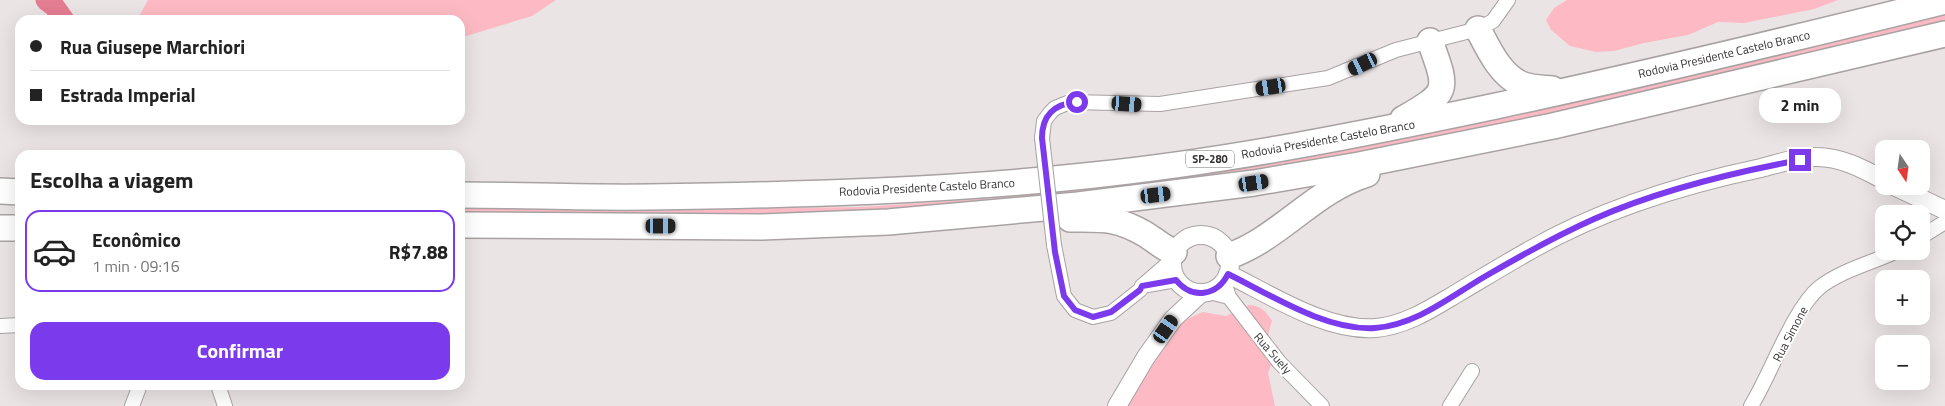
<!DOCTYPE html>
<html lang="pt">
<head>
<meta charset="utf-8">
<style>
	:root { --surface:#fff; --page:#f6f6f6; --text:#222; --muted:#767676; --line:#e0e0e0; --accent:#7c3aed }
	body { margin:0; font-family:"Titillium Web",sans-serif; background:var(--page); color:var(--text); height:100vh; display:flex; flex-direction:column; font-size:19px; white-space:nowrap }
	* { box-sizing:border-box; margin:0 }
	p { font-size:16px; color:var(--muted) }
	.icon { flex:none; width:28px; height:28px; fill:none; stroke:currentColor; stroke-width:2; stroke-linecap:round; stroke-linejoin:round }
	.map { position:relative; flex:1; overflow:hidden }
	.details { position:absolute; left:15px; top:150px; width:450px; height:240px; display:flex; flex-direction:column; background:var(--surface); border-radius:15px; box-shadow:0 5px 20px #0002 }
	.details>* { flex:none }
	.hud { position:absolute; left:15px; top:15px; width:450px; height:110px; border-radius:15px; box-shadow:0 5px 20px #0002; display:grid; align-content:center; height:110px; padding:0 15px; background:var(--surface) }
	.needle { width:32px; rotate:167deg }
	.fabs { position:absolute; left:1875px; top:140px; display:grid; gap:10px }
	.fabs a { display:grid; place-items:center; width:55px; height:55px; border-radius:10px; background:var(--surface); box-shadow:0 5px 20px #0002; font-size:25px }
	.end { position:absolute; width:22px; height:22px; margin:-11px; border:6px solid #7c3aed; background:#fff; box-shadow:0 0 0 2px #fff }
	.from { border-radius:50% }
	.bubble { position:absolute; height:35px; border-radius:15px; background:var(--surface); box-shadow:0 5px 20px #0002; font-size:16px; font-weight:700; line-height:35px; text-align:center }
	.car { position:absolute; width:15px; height:30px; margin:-15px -8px; border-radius:6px; box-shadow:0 0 4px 1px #0007; background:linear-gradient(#222 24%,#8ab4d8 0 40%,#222 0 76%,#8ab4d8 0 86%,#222 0) }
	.hud b { display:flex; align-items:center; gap:18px; height:48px; font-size:19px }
	.hud b+b { border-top:1px solid var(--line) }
	.hud i { width:12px; height:12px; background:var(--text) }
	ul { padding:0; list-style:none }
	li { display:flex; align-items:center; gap:15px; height:82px; margin:0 10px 8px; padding:0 5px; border:2px solid var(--line); border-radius:15px }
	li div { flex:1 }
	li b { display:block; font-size:19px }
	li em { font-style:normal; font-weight:700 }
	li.active { border-color:var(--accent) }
	li>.icon { width:45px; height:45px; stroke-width:1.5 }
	h2 { padding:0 15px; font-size:22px; line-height:60px }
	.cta { display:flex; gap:10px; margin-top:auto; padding:10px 15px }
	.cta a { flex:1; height:58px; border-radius:15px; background:var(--accent); color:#fff; font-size:20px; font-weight:700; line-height:58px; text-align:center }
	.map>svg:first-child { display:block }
</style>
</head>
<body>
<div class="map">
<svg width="1945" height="406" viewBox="0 0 1945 406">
	<rect width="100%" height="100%" fill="#ebe4e5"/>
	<g fill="#fdbac4">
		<path d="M148,0h408l-24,16 -72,22v-18h-323z"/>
		<path d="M1567,0h271l-24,9 -70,14 -26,-1 -30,13 -44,8 -30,8 -18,1 -26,-6 -19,-16 -5,-10 8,-12z"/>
		<path d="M1945,15v8l-528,121 -219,38 -336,33 -402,2v-10l187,3 215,-3 133,-9 132,-14 71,-10 316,-59z"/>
		<path d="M1249,305c12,1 17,6 23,16 -4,14 -7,17 6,26l-10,26 7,33h-152l30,-52 30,-33 20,-9 23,4z"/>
	</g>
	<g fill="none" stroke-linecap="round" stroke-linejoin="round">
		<path stroke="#e47d91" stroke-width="21" d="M46,0l8,6 10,14"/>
		<g stroke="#a9a2a3" stroke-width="16">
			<g id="minor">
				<path d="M1042,138l2,-17 6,-8 5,-5 15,-6 90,2 168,-26 68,-28 82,-21 15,-8 15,-21"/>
				<path d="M1921,237l24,-15"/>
				<path d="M1054,245l10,51 11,14 18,7 18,-4 29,-23 2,-4"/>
				<path d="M1172,260l-30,26 34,-6"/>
				<path d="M1209,292l20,5 -5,-15"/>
				<path d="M1229,297l50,65 43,44"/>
				<path d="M0,326l20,-1"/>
				<path d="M218,385l7,21"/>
				<path d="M132,406l8,-21"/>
				<path d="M1450,406l22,-35"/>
				<path d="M1751,406c20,-32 42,-97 69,-119 22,-17 52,-24 77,-36"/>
			</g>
		</g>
		<g stroke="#a9a2a3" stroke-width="20">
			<g id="tertiary">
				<path d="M1894,186l51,24"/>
				<circle cx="1201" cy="264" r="29"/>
				<path d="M1228,274c43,21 99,58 148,54 31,-3 56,-20 83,-36 22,-13 45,-27 68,-40 72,-42 153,-67 234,-84 16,-4 39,-12 56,-11 24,0 46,12 67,23"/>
				<path d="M1117,406l29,-49 27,-38 28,-26"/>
			</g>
		</g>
		<g stroke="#a9a2a3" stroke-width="28">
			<g id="motorway">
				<path d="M1478,29c10,19 22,46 43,55 9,4 22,4 31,5"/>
				<path d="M1403,119c47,-27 45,-28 27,-78"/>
				<path d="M0,191l20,1"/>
				<path d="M460,195c63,0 126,3 189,2 148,-2 298,-6 445,-22 135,-14 269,-41 402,-69 150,-32 300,-68 449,-105"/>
				<path d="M1070,219c32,0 46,-2 75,15 10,6 18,14 29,18"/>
				<path d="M460,225l301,2 127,-5 190,-17 176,-22 105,-18 194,-39 392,-92"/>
				<path d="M0,228h20"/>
				<path d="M1229,256c51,-18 85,-66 138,-82"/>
			</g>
		</g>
		<use href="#minor" stroke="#fff" stroke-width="14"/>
		<use href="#tertiary" stroke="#fff" stroke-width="18"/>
		<use href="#motorway" stroke="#fff" stroke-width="25"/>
		<g stroke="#a9a2a3" stroke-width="16" stroke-linecap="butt">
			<path id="minor-bridge" d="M1042,138l12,107"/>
		</g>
		<use href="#minor-bridge" stroke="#fff" stroke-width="14"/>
	</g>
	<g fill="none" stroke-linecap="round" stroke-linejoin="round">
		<path stroke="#7c3aed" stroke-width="6" d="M1077,102c-23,2 -35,13 -35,36l13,114 9,44 11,14 18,7 18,-5 29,-22 2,-4 34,-6c16,20 41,16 52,-6 43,21 98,57 147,54 41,-3 75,-31 109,-51 36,-21 72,-41 110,-58 65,-29 136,-46 206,-59"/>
	</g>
	<g text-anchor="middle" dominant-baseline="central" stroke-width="4" stroke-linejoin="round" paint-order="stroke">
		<rect fill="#fff" stroke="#737172" stroke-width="1" x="1186" y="150.5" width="48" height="17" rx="4"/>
		<g font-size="11" font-weight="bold" fill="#373435">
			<text x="1210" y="159">SP-280</text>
		</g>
		<g font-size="12" fill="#373435" stroke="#fff">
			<text transform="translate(1724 54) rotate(-13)">Rodovia Presidente Castelo Branco</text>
			<text transform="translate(1328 139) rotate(-10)">Rodovia Presidente Castelo Branco</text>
			<text transform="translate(927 187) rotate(-3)">Rodovia Presidente Castelo Branco</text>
			<text transform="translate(1790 334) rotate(-62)">Rua Simone</text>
			<text transform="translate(1273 353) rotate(49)">Rua Suely</text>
		</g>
	</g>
</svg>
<div class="fabs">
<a><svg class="needle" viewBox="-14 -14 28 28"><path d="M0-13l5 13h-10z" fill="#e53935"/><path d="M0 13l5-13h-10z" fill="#767676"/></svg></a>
<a><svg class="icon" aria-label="locate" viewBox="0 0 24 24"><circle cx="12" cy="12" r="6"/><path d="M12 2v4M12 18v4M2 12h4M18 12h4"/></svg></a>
<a>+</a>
<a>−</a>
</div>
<i class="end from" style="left:1077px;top:102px"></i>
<i class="end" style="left:1800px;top:160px"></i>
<div class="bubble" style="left:1759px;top:88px;width:82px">2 min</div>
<i class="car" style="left:1363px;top:64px;rotate:244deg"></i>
<i class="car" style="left:1271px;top:87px;rotate:261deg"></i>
<i class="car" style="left:1127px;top:104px;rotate:94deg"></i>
<i class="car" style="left:1254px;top:183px;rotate:81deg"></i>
<i class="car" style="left:1156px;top:195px;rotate:83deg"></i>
<i class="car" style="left:661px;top:226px;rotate:90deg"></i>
<i class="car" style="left:1166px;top:329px;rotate:35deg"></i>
<div class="hud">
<b><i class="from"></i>Rua Giusepe Marchiori</b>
<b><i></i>Estrada Imperial</b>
</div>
<section class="details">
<h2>Escolha a viagem</h2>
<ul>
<li class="active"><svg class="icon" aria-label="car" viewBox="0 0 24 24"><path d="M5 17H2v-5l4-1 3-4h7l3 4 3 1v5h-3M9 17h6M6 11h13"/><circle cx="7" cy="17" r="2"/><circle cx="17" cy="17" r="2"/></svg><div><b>Econômico</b><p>1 min · 09:16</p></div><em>R$7.88</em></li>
</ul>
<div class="cta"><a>Confirmar</a></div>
</section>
</div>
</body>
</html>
